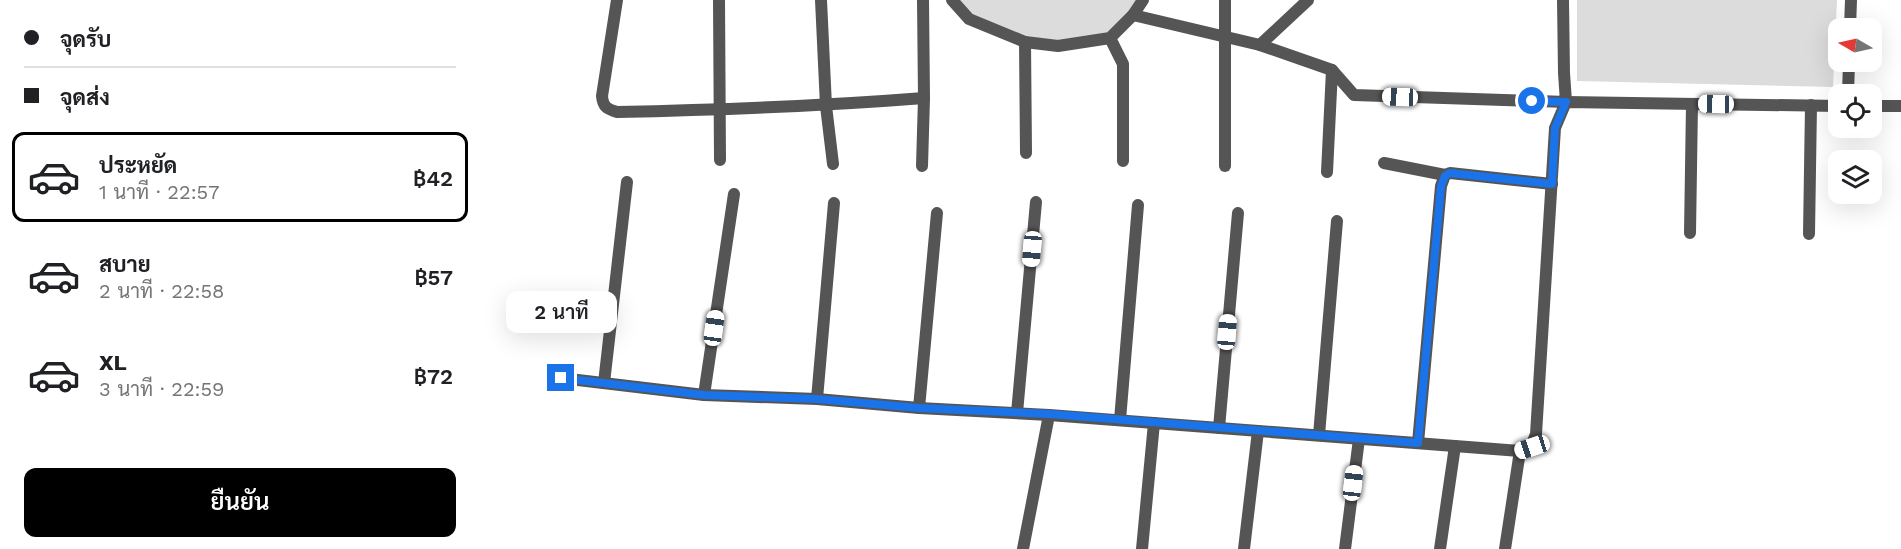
<!DOCTYPE html>
<html lang="th">
<head>
<meta charset="utf-8">
<style>
	:root { --surface:#fff; --page:#f2f2f2; --text:#202124; --muted:#757577; --line:#e0e0e0; --accent:#000 }
	body { margin:0; font-family:"Work Sans",Sarabun,sans-serif; background:var(--page); color:var(--text); height:100vh; display:flex; flex-direction:column; font-size:22px; white-space:nowrap }
	* { box-sizing:border-box; margin:0 }
	p { font-size:20px; color:var(--muted) }
	.icon { flex:none; width:33px; height:33px; fill:none; stroke:currentColor; stroke-width:2; stroke-linecap:round; stroke-linejoin:round }
	.map { position:relative; flex:1; overflow:hidden }
	.details { display:flex; flex-direction:column; background:var(--surface); width:480px }
	.details>* { flex:none }
	.top-card { display:grid; align-content:center; height:132px; padding:0 24px; background:var(--surface) }
	.needle { width:39px; rotate:279deg }
	.buttons { position:absolute; left:1348px; top:18px; display:grid; gap:12px }
	.buttons a { display:grid; place-items:center; width:54px; height:54px; border-radius:12px; background:var(--surface); box-shadow:0 6px 24px #0002; font-size:30px }
	.end { position:absolute; width:27px; height:27px; margin:-14px; border:8px solid #1a73e8; background:#fff; box-shadow:0 0 0 3px #fff }
	.from { border-radius:50% }
	.bubble { position:absolute; height:42px; border-radius:12px; background:var(--surface); box-shadow:0 6px 24px #0002; font-size:20px; font-weight:600; line-height:42px; text-align:center }
	.car { position:absolute; width:18px; height:36px; margin:-18px -9px; border-radius:8px; box-shadow:0 0 4px 2px #0007; background:linear-gradient(#fff 24%,#345 0 40%,#fff 0 76%,#345 0 86%,#fff 0) }
	.top-card b { display:flex; align-items:center; gap:21px; height:57px; font-size:22px }
	.top-card b+b { border-top:2px solid var(--line) }
	.top-card i { width:15px; height:15px; background:var(--text) }
	ul { padding:0; list-style:none }
	li { display:flex; align-items:center; gap:18px; height:90px; margin:0 12px 9px; padding:0 12px; border:3px solid transparent; border-radius:12px }
	li div { flex:1 }
	li b { display:block; font-size:22px }
	li em { font-style:normal; font-weight:600 }
	li.selected { border-color:var(--accent) }
	li>.icon { width:54px; height:54px; stroke-width:1.5 }
	.primary-button { display:flex; gap:12px; margin-top:auto; padding:12px 24px }
	.primary-button a { flex:1; height:69px; border-radius:12px; background:var(--accent); color:#fff; font-size:24px; font-weight:600; line-height:69px; text-align:center }
	main { display:flex; flex:1; min-height:0 }
	.map>svg:first-child { display:block }
</style>
</head>
<body>
<main>
<section class="details">
<div class="top-card">
<b><i class="from"></i>จุดรับ</b>
<b><i></i>จุดส่ง</b>
</div>
<ul>
<li class="selected"><svg class="icon" aria-label="car" viewBox="0 0 24 24"><path d="M5 17H2v-5l4-1 3-4h7l3 4 3 1v5h-3M9 17h6M6 11h13"/><circle cx="7" cy="17" r="2"/><circle cx="17" cy="17" r="2"/></svg><div><b>ประหยัด</b><p>1 นาที · 22:57</p></div><em>฿42</em></li>
<li><svg class="icon" aria-label="car" viewBox="0 0 24 24"><path d="M5 17H2v-5l4-1 3-4h7l3 4 3 1v5h-3M9 17h6M6 11h13"/><circle cx="7" cy="17" r="2"/><circle cx="17" cy="17" r="2"/></svg><div><b>สบาย</b><p>2 นาที · 22:58</p></div><em>฿57</em></li>
<li><svg class="icon" aria-label="car" viewBox="0 0 24 24"><path d="M5 17H2v-5l4-1 3-4h7l3 4 3 1v5h-3M9 17h6M6 11h13"/><circle cx="7" cy="17" r="2"/><circle cx="17" cy="17" r="2"/></svg><div><b>XL</b><p>3 นาที · 22:59</p></div><em>฿72</em></li>
</ul>
<div class="primary-button"><a>ยืนยัน</a></div>
</section>
<div class="map">
<svg width="1421" height="549" viewBox="0 0 1421 549">
	<rect width="100%" height="100%" fill="#fff"/>
	<g fill="#dcdcdc">
		<path d="M474,0h185l-29,38 -85,4 -56,-23z"/>
		<path d="M1097,0h260l-4,87 -256,-6z"/>
	</g>
	<g fill="none" stroke-linecap="round" stroke-linejoin="round">
		<g stroke="#555" stroke-width="12">
			<path d="M137,0l-15,96c1,11 5,13 15,16 103,-2 205,-6 307,-14"/>
			<path d="M239,0l1,160"/>
			<path d="M341,0l5,106 7,58"/>
			<path d="M472,0l17,19 56,23 33,4 52,-8 23,-23 10,-15"/>
			<path d="M653,15l127,30 72,25 22,25 212,7 -2,-29 -1,-73"/>
			<path d="M1370,28l1,-28"/>
			<path d="M630,38l13,26v97"/>
			<path d="M545,42l1,111"/>
			<path d="M780,45l48,-45"/>
			<path d="M1368,94l1,-32"/>
			<path d="M1392,106h29"/>
			<path d="M904,163l61,12"/>
			<path d="M442,166l2,-68 -1,-98"/>
			<path d="M745,166v-166"/>
			<path d="M847,172l5,-102"/>
			<path d="M1210,233l2,-129"/>
			<path d="M1329,234l2,-129"/>
			<path d="M81,378l143,17 113,4 102,9 130,7 471,36 11,-4 5,-13 19,-306 11,-26 273,4"/>
			<path d="M124,383l23,-201"/>
			<path d="M224,395l30,-201"/>
			<path d="M337,399l17,-196"/>
			<path d="M439,408l18,-195"/>
			<path d="M537,413l19,-211"/>
			<path d="M640,420l18,-215"/>
			<path d="M739,428l19,-215"/>
			<path d="M839,435l18,-214"/>
			<path d="M938,443l23,-257 4,-11 5,-2 102,11"/>
			<path d="M543,549l26,-134"/>
			<path d="M662,549l12,-126"/>
			<path d="M764,549l14,-118"/>
			<path d="M865,549l14,-110"/>
			<path d="M960,549l15,-103"/>
			<path d="M1025,549l15,-98"/>
		</g>
	</g>
	<g fill="none" stroke-linecap="round" stroke-linejoin="round">
		<path stroke="#1a73e8" stroke-width="8" d="M81,378l143,17 113,4 102,9 130,6 369,29 23,-257 4,-10 5,-3 102,11 3,-56 11,-26 -34,-1"/>
	</g>
</svg>
<div class="buttons">
<a><svg class="needle" viewBox="-14 -14 28 28"><path d="M0-13l5 13h-10z" fill="#e53935"/><path d="M0 13l5-13h-10z" fill="#757577"/></svg></a>
<a><svg class="icon" aria-label="locate" viewBox="0 0 24 24"><circle cx="12" cy="12" r="6"/><path d="M12 2v4M12 18v4M2 12h4M18 12h4"/></svg></a>
<a><svg class="icon" aria-label="layers" viewBox="0 0 24 24"><path d="M12 4l9 5-9 5-9-5zM3 14l9 5 9-5"/></svg></a>
</div>
<i class="end from" style="left:1052px;top:101px"></i>
<i class="end" style="left:81px;top:378px"></i>
<div class="bubble" style="left:26px;top:291px;width:111px">2 นาที</div>
<i class="car" style="left:920px;top:97px;rotate:272deg"></i>
<i class="car" style="left:1236px;top:104px;rotate:271deg"></i>
<i class="car" style="left:552px;top:249px;rotate:185deg"></i>
<i class="car" style="left:234px;top:328px;rotate:8deg"></i>
<i class="car" style="left:747px;top:332px;rotate:5deg"></i>
<i class="car" style="left:1052px;top:447px;rotate:252deg"></i>
<i class="car" style="left:873px;top:483px;rotate:7deg"></i>
</div>
</main>
</body>
</html>
